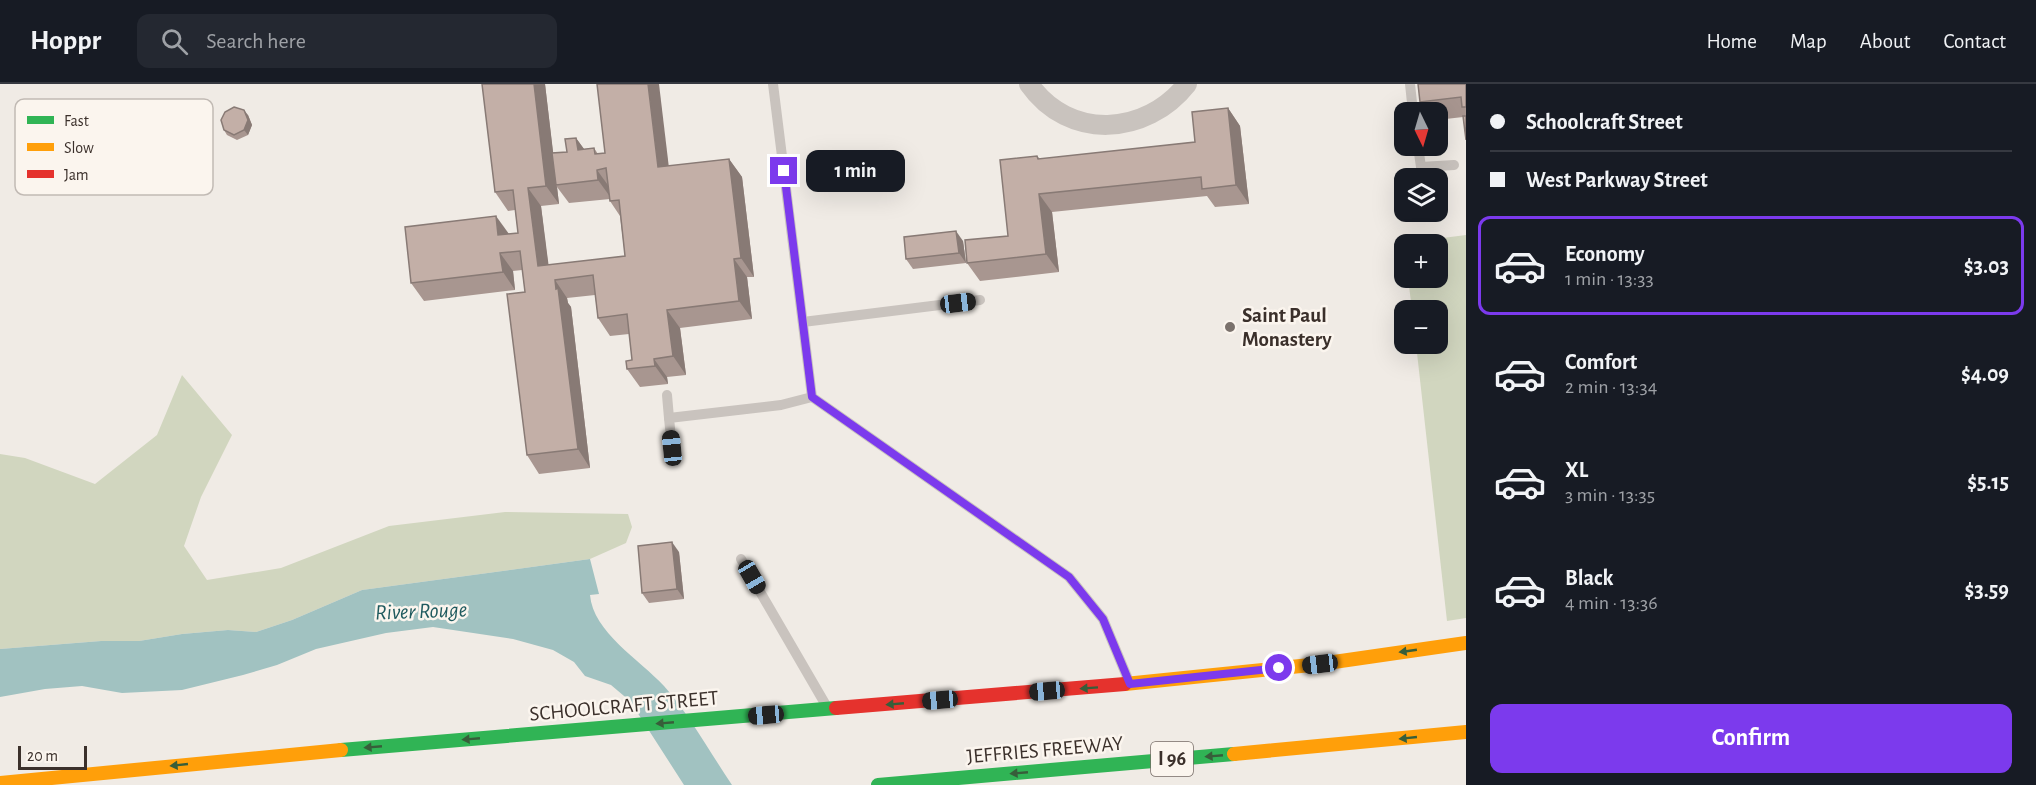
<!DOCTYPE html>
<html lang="en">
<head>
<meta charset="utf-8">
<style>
	:root { --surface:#171b24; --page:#242831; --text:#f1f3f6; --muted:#9ea1a6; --line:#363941; --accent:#7c3aed }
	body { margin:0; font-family:"Alegreya Sans",sans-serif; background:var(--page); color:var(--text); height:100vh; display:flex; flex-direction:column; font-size:22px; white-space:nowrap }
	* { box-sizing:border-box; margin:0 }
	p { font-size:20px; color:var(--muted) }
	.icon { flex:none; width:33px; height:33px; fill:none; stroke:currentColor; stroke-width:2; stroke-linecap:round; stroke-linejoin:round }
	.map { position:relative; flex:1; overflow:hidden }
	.drawer { display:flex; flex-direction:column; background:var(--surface); width:570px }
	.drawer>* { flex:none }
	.banner { display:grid; align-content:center; height:132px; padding:0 24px; background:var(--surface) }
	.needle { width:39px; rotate:175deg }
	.controls { position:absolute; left:1394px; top:18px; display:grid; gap:12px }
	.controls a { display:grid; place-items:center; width:54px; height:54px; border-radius:12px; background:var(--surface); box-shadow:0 6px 24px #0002; font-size:30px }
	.scale { position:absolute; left:18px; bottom:15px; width:69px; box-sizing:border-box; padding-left:6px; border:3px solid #3b302b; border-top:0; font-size:16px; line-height:21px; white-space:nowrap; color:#3b302b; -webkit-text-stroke:4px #fbf5ee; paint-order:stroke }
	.end { position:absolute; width:27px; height:27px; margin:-14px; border:8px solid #7c3aed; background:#fff; box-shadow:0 0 0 3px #fff }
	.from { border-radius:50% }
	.bubble { position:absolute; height:42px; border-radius:12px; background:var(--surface); box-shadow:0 6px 24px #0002; font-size:20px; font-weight:600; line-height:42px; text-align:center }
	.car { position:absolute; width:18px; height:36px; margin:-18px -9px; border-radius:8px; box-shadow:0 0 4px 2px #0007; background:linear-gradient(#222 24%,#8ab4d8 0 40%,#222 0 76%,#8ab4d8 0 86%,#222 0) }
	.banner b { display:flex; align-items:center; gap:21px; height:57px; font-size:22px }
	.banner b+b { border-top:2px solid var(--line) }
	.banner i { width:15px; height:15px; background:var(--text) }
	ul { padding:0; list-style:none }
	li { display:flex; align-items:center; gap:18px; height:99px; margin:0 12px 9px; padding:0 12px; border:3px solid transparent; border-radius:12px }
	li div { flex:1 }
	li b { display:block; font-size:22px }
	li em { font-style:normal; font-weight:600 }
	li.current { border-color:var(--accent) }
	li>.icon { width:54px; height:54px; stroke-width:1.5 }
	.primary-button { display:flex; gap:12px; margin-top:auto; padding:12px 24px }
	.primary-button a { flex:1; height:69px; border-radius:12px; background:var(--accent); color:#fff; font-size:24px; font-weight:600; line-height:69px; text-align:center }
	header { display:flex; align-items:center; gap:36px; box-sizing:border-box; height:84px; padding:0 30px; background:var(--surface); border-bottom:2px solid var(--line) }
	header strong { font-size:28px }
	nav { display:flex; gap:33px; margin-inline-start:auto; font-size:21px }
	.search { width:420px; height:54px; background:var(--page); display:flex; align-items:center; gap:15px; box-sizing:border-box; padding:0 21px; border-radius:12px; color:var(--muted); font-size:22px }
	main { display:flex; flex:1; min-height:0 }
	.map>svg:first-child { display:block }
</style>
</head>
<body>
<header>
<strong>Hoppr</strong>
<div class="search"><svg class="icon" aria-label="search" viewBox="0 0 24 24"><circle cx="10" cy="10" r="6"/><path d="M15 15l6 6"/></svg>Search here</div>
<nav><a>Home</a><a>Map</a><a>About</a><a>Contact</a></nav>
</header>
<main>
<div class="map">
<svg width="1466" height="701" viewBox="0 0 1466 701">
	<rect width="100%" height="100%" fill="#f0ebe5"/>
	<g fill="#d1d6bf">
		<path d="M1466,151v383l-19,3 -31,-277h21v-34h-25l-4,-32h29v-34h-32l-1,-1z"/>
		<path d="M182,291l50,60 -31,62 -17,49 23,34 74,-12 108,-42 116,-14 123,2 4,13 -6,16 -36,16 -228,31 -70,30 -36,12 -28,-2 -46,4 -43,7h-38l-101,8v-195l25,4 70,26 62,-49z"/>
	</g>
	<path fill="#a1c2c1" d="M590,475l9,35 -9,1c3,37 50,65 74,91 25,28 47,68 68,99h-48l-54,-84 -19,-16 -26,-9 -11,-14 -21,-12 -40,-11 -80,-12 -47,6 -70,16 -39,16 -34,10 -61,15 -60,3 -40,-7 -37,3 -45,8v-48l101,-8h38l43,-7 46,-4 28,2 36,-12 70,-30z"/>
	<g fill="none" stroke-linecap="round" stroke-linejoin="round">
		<g stroke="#c9c3be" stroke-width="10">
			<path d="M773,0l39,313"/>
			<path d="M1410,0l3,28"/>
			<path d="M1418,62l3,21 33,-2"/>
			<path d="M803,238l177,-22"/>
			<path d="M667,311l2,23"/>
			<path d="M812,313l257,180 34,42 27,65"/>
			<path d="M672,364l-3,-30 112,-13 31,-8"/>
			<path d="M741,475l86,148"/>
		</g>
		<path stroke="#c9c3be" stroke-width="20" d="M1029,0c40,57 117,52 158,0"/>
		<g stroke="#30b455" stroke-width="14">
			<path d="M341,666l495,-42"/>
			<path d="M878,701l356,-31"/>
		</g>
		<g stroke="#ff9f0a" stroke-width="14">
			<path d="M1125,600l195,-20 146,-21"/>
			<path d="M1234,670l232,-22"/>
			<path d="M0,699l341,-33"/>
		</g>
		<path stroke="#e5322d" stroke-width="14" d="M836,624l289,-24"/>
	</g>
	<g fill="#a89690" fill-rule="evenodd">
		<path d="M482,0h63l8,69 14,-1 9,-14 8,11 10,-1 4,6 71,12 60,-7 13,18 12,100h-7l5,42 -72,9 6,47 -19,2 1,7 -28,3 -13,-18 5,-9 -3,-26 -19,2 -12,-18 -3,-23 -28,3 1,5 3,4 19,161 -51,6 -12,-19 -2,-163 -3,-22 -9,1 2,19 -91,11 -13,-18 97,-49 10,-1 -3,-23 -7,1 -13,-19zM557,103l12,16 41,-4v2l10,15 5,40 -77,9 -7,-59 18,-2z"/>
		<path d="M1466,0v56l-3,-23 -26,3v-8h-9l-8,-10z"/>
		<path d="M1228,24l12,18 9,78 -34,3 -8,-11 -155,16 7,60 -79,9 -13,-18 41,-27 29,-80 3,3 155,-17z"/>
		<path d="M248,31l4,10 -4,10 -11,5 -10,-5 -3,-5z"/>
		<path d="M963,157l3,22 -53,6 -7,-10z"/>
		<path d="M679,468l5,47 -35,4 -7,-10z"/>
	</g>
	<g fill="#887a75">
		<path d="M534,0h11l12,101h-1l1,2 2,17 -13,-18z"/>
		<path d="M648,0h11l12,101 -13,-18z"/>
		<path d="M1228,24l12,18 9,78 -13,-19z"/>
		<path d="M244,26l4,5 4,10 -4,10 -4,-5z"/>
		<path d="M576,54l13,18 -11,-6z"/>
		<path d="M729,75l13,18 12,100 -13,-19z"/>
		<path d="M597,86l13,18 1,10 -13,-18z"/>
		<path d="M528,104l13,18 10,78 -13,-18z"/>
		<path d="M1039,110l13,18 7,60 -13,-18z"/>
		<path d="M496,132l13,18 2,19 -13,-18z"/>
		<path d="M956,147l7,10 3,22 -7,-10z"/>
		<path d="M500,169l13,18 2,19 -12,-18z"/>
		<path d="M734,175l13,18 5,42 -13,-18z"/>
		<path d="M555,196l12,18 1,5 3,4 19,161 -12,-19z"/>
		<path d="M667,226l13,18 6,47 -13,-19z"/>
		<path d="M654,275l13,18 1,7 -13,-18z"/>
		<path d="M672,458l7,10 5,47 -7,-10z"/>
	</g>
	<g fill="#c3afa7" stroke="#887a75" stroke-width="1.5">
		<path d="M482,0h52l12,102 -18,2 10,78 87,-10 -6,-56 -9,1 -4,-33 -9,2 1,10 -42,5 -4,-32 15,-1 -2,-13 11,-1 2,12 16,-2 1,6 10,-1 -8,-69h51l10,83 71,-8 12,99 -7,1 5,42 -72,9 6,46 -19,3 1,7 -28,3 -1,-8 6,-1 -5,-46 -29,4 -5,-43 -38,5 1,9 2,-1 20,161 -51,6 -20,-161 18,-2 -5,-41 -20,2 3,19 -92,11 -6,-56 91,-11 2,19 20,-2 -5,-43 -18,2z"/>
		<path d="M1418,0h48v23h-4l-1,-10 -41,5z"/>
		<path d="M234,23l10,3 4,10 -4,10 -10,5 -10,-5 -3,-10 4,-8z"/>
		<path d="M1228,24l8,77 -34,4 -1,-12 -162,17 7,60 -79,9 -2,-23 43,-4 -8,-76 37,-4 1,3 157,-17 -3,-30z"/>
		<path d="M1463,32h3v24z"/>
		<path d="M956,147l3,22 -53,6 -2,-22z"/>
		<path d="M672,458l5,47 -35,4 -4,-47z"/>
	</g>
	<defs><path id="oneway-solid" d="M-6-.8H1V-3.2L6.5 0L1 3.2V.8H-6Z" transform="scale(1.5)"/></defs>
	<g fill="#375e3a">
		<use href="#oneway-solid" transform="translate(1408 567) rotate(172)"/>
		<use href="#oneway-solid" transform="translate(1089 604) rotate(176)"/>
		<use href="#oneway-solid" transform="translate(895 620) rotate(175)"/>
		<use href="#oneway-solid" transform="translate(665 639) rotate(175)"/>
		<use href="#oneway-solid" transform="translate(1408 654) rotate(174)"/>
		<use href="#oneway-solid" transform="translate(471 655) rotate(175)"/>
		<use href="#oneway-solid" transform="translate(373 663) rotate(175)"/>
		<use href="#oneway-solid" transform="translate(1214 672) rotate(175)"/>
		<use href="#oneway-solid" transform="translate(179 681) rotate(174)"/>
		<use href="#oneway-solid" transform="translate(1019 689) rotate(175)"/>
	</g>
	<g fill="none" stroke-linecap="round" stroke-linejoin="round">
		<path stroke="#7c3aed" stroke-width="8" d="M784,87l28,226 257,180 34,42 27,65 149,-16"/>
	</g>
	<circle fill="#7a716c" stroke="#fbf5ee" stroke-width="2" cx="1230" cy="243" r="6"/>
	<g text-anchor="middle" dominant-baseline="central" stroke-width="5" stroke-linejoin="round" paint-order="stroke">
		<rect fill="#fbf5ee" stroke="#756b66" stroke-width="1.5" x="1151" y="658" width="42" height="34" rx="4.5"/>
		<g font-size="20" font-weight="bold" fill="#3b302b">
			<text x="1172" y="675">I 96</text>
		</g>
		<g font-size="21" font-weight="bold" fill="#3b302b" stroke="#fbf5ee" text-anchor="start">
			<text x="1242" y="231">Saint Paul<tspan x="1242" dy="24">Monastery</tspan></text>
		</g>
		<g font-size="21" fill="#3b302b" stroke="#fbf5ee">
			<text transform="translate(624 622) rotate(-5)">SCHOOLCRAFT STREET</text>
			<text transform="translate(1045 666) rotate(-5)">JEFFRIES FREEWAY</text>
		</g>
		<g font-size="22" font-style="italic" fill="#1f5a5e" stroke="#fbf5ee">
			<text transform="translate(421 527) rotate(-2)">River Rouge</text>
		</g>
	</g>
	<rect x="15" y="15" width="198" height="96" rx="9" fill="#fbf5ee" stroke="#c1bab4" stroke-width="1.5"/>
	<rect x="27" y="32" width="27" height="8" fill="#30b455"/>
	<rect x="27" y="59" width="27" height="8" fill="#ff9f0a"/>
	<rect x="27" y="86" width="27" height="8" fill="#e5322d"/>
	<g font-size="16" fill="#3b302b">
		<text x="64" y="42">Fast</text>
		<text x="64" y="69">Slow</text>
		<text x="64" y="96">Jam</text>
	</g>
</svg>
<div class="controls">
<a><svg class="needle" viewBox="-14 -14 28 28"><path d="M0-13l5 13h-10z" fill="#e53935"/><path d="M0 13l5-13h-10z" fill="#9ea1a6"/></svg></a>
<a><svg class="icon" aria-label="layers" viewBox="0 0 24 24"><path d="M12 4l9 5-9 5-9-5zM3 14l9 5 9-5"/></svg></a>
<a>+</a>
<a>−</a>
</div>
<div class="scale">20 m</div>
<i class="end from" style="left:1279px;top:584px"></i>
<i class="end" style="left:784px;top:87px"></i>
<div class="bubble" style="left:806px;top:66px;width:99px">1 min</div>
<i class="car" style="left:958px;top:219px;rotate:83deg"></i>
<i class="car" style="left:672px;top:364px;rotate:354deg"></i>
<i class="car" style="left:752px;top:493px;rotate:150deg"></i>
<i class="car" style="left:1320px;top:580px;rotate:263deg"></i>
<i class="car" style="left:1047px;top:607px;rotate:265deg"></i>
<i class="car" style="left:940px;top:616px;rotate:265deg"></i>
<i class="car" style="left:766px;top:631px;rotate:265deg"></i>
</div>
<section class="drawer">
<div class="banner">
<b><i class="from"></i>Schoolcraft Street</b>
<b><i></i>West Parkway Street</b>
</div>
<ul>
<li class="current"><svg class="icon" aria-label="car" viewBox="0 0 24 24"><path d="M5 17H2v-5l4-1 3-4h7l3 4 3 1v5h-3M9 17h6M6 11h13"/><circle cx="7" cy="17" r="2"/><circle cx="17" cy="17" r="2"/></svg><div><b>Economy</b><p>1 min · 13:33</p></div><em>$3.03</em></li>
<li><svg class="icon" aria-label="car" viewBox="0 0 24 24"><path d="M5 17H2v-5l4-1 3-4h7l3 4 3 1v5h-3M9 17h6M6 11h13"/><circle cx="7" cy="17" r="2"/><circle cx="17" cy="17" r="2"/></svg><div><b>Comfort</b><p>2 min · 13:34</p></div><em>$4.09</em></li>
<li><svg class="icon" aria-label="car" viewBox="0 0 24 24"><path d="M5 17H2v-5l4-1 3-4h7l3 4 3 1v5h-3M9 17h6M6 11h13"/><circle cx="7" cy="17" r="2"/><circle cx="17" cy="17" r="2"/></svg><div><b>XL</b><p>3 min · 13:35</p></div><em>$5.15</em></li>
<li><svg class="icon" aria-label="car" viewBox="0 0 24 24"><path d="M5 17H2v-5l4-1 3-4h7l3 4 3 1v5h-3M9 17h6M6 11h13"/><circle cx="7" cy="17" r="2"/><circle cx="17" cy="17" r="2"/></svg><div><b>Black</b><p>4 min · 13:36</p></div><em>$3.59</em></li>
</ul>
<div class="primary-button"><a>Confirm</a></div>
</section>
</main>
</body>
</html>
